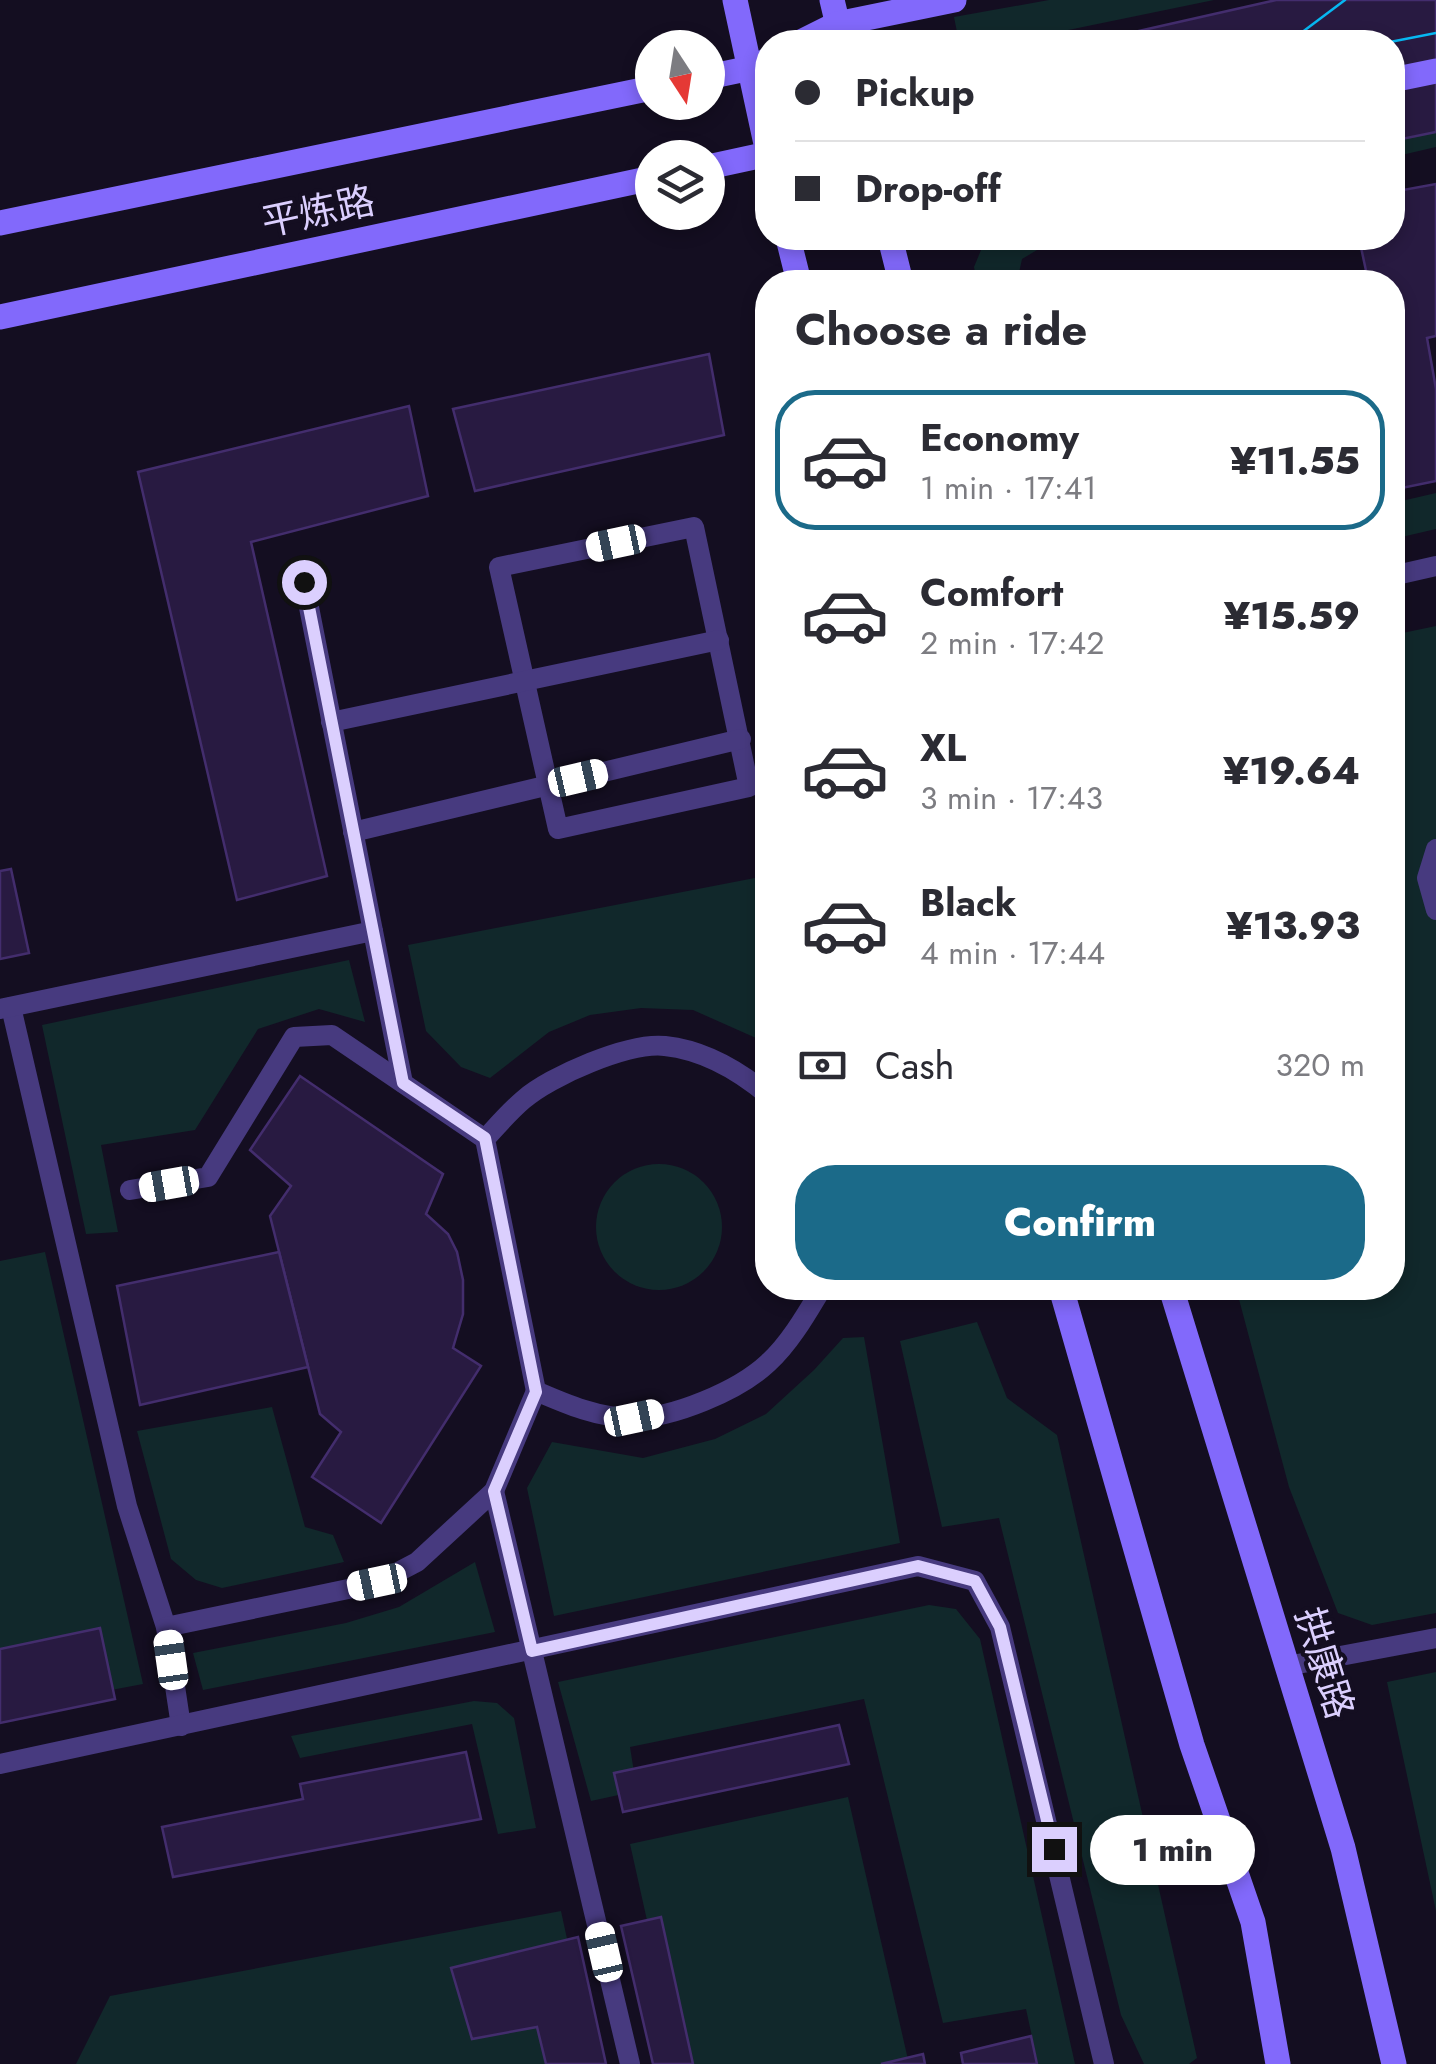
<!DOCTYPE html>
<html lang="en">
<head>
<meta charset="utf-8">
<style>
	:root { --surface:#fff; --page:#f2f2f3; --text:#2b2b33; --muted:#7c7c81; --line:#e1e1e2; --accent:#1b6a89 }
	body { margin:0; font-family:Jost,"Noto Sans SC",sans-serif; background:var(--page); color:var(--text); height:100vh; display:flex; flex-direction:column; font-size:38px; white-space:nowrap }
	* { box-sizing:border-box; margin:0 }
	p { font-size:32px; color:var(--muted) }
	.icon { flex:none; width:55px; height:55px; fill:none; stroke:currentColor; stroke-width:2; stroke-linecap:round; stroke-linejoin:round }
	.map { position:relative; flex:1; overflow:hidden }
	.sheet { position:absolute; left:755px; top:270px; width:650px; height:1030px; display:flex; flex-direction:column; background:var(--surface); border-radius:40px; box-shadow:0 5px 15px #0003 }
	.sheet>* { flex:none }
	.top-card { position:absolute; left:755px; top:30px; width:650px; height:220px; border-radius:40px; box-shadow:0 5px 15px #0003; display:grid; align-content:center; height:220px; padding:0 40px; background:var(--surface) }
	.needle { width:65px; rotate:168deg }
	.tools { position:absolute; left:635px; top:30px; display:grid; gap:20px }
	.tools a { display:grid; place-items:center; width:90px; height:90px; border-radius:50%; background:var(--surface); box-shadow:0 5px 15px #0003; font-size:50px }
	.end { position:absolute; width:45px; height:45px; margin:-22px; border:12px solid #dbcffe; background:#111; box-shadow:0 0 0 5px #111 }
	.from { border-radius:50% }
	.bubble { position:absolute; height:70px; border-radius:35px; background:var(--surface); box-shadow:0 5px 15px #0003; font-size:32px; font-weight:800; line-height:70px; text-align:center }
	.car { position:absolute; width:30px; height:60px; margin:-30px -15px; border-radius:12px; box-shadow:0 0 8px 2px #0007; background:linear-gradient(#fff 24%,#345 0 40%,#fff 0 76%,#345 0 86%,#fff 0) }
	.top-card b { display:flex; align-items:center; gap:35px; height:95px; font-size:38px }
	.top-card b+b { border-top:2px solid var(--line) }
	.top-card i { width:25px; height:25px; background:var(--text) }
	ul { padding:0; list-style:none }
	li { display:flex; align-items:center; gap:30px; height:140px; margin:0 20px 15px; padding:0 20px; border:5px solid transparent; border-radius:40px }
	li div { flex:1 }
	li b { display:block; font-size:38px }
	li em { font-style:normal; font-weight:800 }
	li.on { border-color:var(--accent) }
	li>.icon { width:90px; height:90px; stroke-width:1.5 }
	h2 { padding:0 40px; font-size:45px; line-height:120px }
	.pay { display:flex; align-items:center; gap:25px; height:110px; padding:0 40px; font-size:38px }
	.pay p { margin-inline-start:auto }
	.action { display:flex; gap:20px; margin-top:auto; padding:20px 40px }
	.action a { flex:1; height:115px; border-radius:40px; background:var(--accent); color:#fff; font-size:40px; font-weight:800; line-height:115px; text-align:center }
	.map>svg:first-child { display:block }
</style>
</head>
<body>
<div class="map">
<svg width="1436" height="2064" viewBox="0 0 1436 2064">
	<rect width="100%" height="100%" fill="#140e21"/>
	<g fill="#11282b">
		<path d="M1049,0h165l-204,42h-51l-5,-25z"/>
		<path d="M1436,118v29l-43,10 -1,-29z"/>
		<path d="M986,238h71l-35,21 -5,23h-40l-3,-15z"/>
		<path d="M1436,493v36l-43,10v-36z"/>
		<path d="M1436,626v987l-64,12 -34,-12 -49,-126 -53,-199h156l1,-653z"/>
		<path d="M760,877l7,28 1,127 -12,6 -63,-28 -52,-2 -51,7 -41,17 -59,46 -29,-11 -35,-36 -18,-86z"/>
		<path d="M349,960l16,62 -46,-13 -61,20 -63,101 -94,15 17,87 -32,2 -44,-209z"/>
		<circle cx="659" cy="1227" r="63"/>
		<path d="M45,1252l98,432 -143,27v-450z"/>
		<path d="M977,1322l30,76 50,37 140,623 -8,6h-45l-23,-49 -122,-497 -57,9 -42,-186z"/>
		<path d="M864,1337l36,206 -346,73 -27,-128 25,-46 91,16 72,-19 51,-25 48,-44 29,-32z"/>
		<path d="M272,1407l33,120 28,8 11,27 -122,26 -26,-8 -25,-21 -34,-128z"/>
		<path d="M475,1562l20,70 -292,58 -10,-37 153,-30 53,-16z"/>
		<path d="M929,1605l27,4 24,30 95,425h-37l-12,-55 -83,14 -79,-324 -234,48 7,44 -46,10 -33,-119z"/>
		<path d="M1436,1672v239l-49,-229z"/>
		<path d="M474,1701l23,2 17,15 22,110 -38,6 -26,-110 -172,34 -9,-22z"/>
		<path d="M848,1797l61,267h-230l-49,-220z"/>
		<path d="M561,1911l33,153h-518l34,-68z"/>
	</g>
	<g fill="#281a41" stroke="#432d6d" stroke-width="2.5">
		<path d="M1276,0h160v132l-44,9v-99h-302z"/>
		<path d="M1436,184v152l-9,2 9,51v92l-44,9v-208h-35l11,-2 -9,-42h33v-46z"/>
		<path d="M709,354l15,81 -249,56 -22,-82z"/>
		<path d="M409,406l19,90 -177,46 76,334 -90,24 -99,-428z"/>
		<path d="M11,869l18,84 -29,6v-88z"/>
		<path d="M300,1076l143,98 -17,40 22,20 9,18 6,28v34l-10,34 28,18 -100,157 -69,-46 29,-45 -21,-18 -50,-198 21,-30 -41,-36z"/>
		<path d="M279,1252l29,115 -168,38 -23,-119z"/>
		<path d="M100,1628l15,71 -115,24v-74z"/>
		<path d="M839,1725l10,39 -226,48 -9,-39z"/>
		<path d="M466,1752l15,67 -308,58 -11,-50 141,-28 -3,-15z"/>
		<path d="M661,1917l32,147h-40l-32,-138z"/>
		<path d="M578,1937l28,127h-60l-9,-37 -65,12 -21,-71z"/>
		<path d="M1031,2036l6,28h-74l-2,-11z"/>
		<path d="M923,2054l2,10h-44z"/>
	</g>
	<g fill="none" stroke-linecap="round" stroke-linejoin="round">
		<g stroke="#473a7f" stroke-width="20">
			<path d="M694,527l55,260 -191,42 -59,-262z"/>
			<path d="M1392,576l44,-10"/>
			<path d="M304,582l99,501"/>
			<path d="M331,722l388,-82"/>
			<path d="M353,832l388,-93"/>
			<path d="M1436,849l-9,29 9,32"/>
			<path d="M11,1007l116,499 39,121 15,99"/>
			<path d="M0,1009l373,-78"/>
			<path d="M130,1190l78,-13 86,-140 38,-2 153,104"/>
			<path d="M536,1391l-51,-252c12,-13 24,-27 38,-39 27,-24 106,-58 142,-54 38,4 73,24 103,49"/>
			<path d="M494,1491l136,573"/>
			<path d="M166,1627l211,-44 40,-21 77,-71 42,-100c30,13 62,27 97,27 40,0 105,-27 135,-55 22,-20 39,-50 54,-75"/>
			<path d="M1287,1666l149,-28"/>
			<path d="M0,1764l918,-198 57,15 25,46 104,437"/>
		</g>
		<g stroke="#8269fb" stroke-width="25">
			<path d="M735,0l33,153"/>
			<path d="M832,0l10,42"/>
			<path d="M801,42l36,-18 117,-24"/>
			<path d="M708,77l43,-9 17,-8"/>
			<path d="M1392,80l44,-9"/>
			<path d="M708,167l60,-13"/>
			<path d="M0,223l652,-135"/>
			<path d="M788,238l11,44"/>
			<path d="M890,238l11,44"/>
			<path d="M0,317l652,-139"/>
			<path d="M1061,1288l131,457 61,177 25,142"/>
			<path d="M1171,1288l172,560 51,216"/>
		</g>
		<g stroke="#07b8f2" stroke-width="2.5">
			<path d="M1289,42l56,-42"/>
			<path d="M1390,42l46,-9"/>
		</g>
	</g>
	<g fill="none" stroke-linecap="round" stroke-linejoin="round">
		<path stroke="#dbcffe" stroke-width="12" d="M304,582l99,501 82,55 51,254 -42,99 38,160 386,-85 57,15 25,46 54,222"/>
	</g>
	<g text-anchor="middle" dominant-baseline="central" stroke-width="8" stroke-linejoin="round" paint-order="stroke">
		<g font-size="38" fill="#dbcffe" stroke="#140e21">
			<text transform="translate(318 211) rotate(-12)">平炼路</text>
			<text transform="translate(1325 1663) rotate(73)">拱康路</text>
		</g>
	</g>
</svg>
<div class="tools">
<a><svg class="needle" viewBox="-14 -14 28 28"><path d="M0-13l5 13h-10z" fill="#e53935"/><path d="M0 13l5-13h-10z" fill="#7c7c81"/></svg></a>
<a><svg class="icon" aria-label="layers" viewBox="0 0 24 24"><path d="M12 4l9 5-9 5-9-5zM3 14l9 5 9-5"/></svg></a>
</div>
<i class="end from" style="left:304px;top:582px"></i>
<i class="end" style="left:1054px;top:1849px"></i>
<div class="bubble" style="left:1090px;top:1815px;width:165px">1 min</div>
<i class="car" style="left:616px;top:543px;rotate:258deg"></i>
<i class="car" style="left:578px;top:778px;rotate:77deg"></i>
<i class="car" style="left:169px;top:1184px;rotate:260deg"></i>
<i class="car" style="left:634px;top:1418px;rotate:78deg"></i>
<i class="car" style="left:377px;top:1582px;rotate:258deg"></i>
<i class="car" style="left:171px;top:1660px;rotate:352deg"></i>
<i class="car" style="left:604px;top:1952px;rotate:347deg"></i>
<div class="top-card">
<b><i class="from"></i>Pickup</b>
<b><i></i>Drop-off</b>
</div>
<section class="sheet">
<h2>Choose a ride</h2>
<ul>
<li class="on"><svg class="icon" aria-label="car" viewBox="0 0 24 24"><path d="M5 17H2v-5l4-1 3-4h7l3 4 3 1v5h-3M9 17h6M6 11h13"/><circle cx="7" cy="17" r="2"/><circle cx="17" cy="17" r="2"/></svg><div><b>Economy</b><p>1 min · 17:41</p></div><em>¥11.55</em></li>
<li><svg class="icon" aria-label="car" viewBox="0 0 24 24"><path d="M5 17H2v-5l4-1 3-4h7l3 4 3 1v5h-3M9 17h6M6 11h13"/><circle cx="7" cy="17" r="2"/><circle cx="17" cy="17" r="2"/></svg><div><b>Comfort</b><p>2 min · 17:42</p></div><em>¥15.59</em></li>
<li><svg class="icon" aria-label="car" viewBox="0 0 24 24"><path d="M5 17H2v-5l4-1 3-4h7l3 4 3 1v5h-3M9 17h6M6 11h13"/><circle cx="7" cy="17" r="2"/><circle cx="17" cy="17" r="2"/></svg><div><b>XL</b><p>3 min · 17:43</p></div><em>¥19.64</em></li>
<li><svg class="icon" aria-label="car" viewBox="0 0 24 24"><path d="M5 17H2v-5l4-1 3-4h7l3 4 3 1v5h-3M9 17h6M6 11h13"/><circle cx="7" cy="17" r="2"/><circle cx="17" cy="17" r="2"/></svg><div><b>Black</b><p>4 min · 17:44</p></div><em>¥13.93</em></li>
</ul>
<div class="pay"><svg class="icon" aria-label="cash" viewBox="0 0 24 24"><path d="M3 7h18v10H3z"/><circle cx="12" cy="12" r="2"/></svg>Cash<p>320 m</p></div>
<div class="action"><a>Confirm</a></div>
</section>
</div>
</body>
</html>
